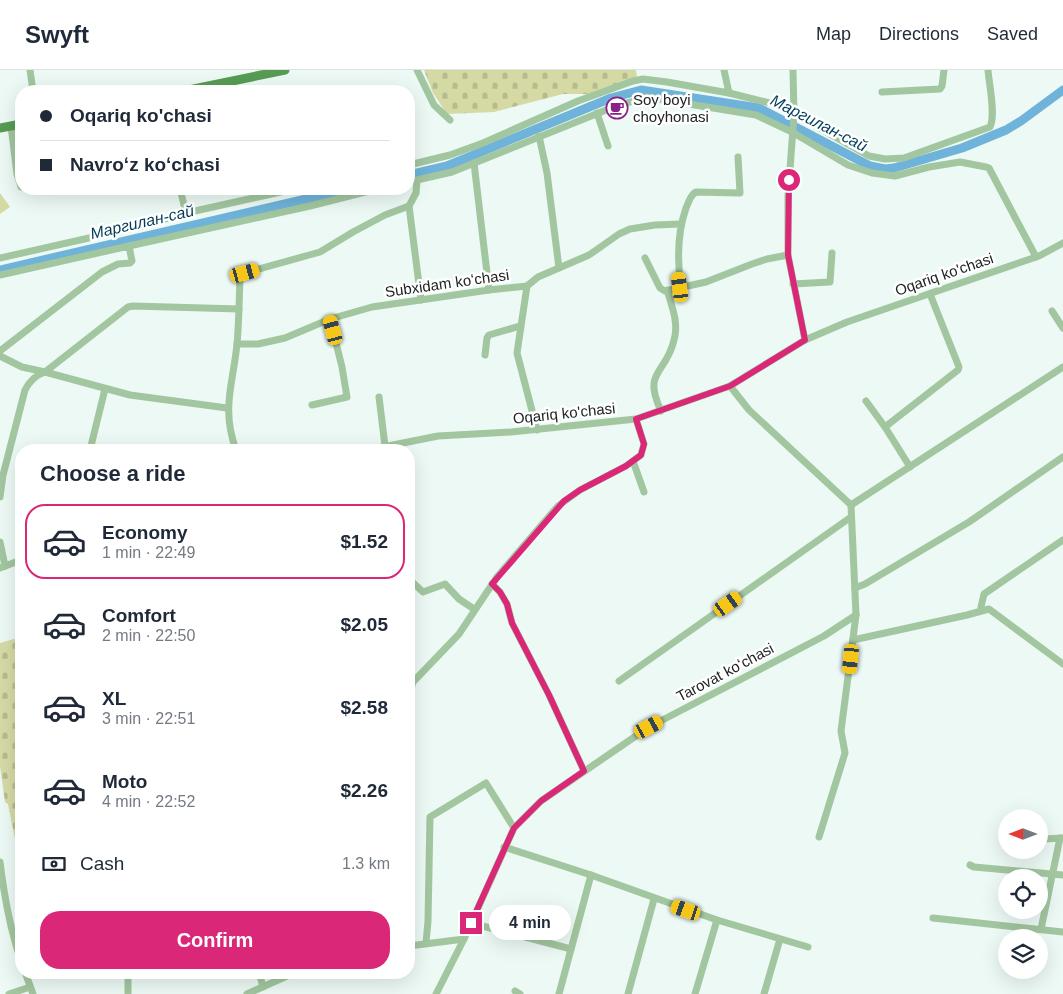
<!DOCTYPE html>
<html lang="en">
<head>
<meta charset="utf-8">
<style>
	:root { --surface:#fff; --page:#f2f2f3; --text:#1f2937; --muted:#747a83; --line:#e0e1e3; --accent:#db2777 }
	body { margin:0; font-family:Helvetica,sans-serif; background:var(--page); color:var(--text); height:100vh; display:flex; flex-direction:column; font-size:19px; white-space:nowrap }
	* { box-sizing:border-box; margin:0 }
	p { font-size:16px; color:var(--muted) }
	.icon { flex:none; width:28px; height:28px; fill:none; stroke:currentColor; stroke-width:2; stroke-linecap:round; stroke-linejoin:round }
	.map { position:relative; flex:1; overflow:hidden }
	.sheet { position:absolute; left:15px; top:374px; width:400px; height:535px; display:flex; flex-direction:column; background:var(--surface); border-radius:20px; box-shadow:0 5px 20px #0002 }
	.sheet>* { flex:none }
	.banner { position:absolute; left:15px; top:15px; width:400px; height:110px; border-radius:20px; box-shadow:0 5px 20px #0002; display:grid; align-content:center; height:110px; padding:0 25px; background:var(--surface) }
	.needle { width:32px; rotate:270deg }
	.buttons { position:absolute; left:998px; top:739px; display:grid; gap:10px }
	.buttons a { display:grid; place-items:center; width:50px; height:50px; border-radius:50%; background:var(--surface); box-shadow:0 5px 20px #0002; font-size:25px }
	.end { position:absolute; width:22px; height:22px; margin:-11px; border:6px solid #db2777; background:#fff; box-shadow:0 0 0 2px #fff }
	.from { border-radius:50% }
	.bubble { position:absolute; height:35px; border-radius:18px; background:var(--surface); box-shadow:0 5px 20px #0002; font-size:16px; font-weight:600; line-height:35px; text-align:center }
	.car { position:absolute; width:15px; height:30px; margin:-15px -8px; border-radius:6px; box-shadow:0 0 4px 1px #0007; background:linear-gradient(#f5c518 24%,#345 0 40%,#f5c518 0 76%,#345 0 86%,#f5c518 0) }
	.banner b { display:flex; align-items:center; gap:18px; height:48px; font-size:19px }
	.banner b+b { border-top:1px solid var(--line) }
	.banner i { width:12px; height:12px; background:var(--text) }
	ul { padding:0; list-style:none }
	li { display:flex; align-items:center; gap:15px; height:75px; margin:0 10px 8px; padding:0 15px; border:2px solid transparent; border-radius:20px }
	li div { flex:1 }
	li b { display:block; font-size:19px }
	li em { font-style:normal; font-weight:600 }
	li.on { border-color:var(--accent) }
	li>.icon { width:45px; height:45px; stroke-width:1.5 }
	h2 { padding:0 25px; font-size:22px; line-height:60px }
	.pay { display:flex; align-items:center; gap:12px; height:55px; padding:0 25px; font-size:19px }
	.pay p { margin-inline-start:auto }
	.button { display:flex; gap:10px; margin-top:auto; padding:10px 25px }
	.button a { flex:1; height:58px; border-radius:20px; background:var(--accent); color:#fff; font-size:20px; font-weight:600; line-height:58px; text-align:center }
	header { display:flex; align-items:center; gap:30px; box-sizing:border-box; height:70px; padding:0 25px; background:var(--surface); border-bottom:1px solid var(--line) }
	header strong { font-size:24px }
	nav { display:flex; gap:28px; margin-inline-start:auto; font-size:18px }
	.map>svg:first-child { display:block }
</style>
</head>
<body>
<header>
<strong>Swyft</strong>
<nav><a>Map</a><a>Directions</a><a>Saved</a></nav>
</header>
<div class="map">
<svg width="1063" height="924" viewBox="0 0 1063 924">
	<defs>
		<pattern id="cemetery-stones" width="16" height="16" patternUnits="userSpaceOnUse" patternTransform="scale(1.25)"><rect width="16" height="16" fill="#d5daa5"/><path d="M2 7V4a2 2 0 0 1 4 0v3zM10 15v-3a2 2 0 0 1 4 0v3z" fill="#b7bb8e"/></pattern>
	</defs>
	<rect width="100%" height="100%" fill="#ecf9f4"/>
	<path fill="#d5daa5" d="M0,123l10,14 -10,7z"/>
	<g fill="url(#cemetery-stones)">
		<path d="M424,0h212l1,8 -45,16h-29l-69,18 -47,2 -14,-21z"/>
		<path d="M21,567v232l-13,-65 -3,-2 -5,-36v-123z"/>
	</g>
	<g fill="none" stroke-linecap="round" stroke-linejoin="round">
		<g stroke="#6fb3da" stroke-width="9">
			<path d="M409,105l38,-9 164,-68 30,-8 118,18 111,58 15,3 9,-1 68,-20 44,-18 15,-9 42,-31"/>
			<path d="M0,200l349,-81"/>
		</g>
		<g stroke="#a2c69f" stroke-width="7">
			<path d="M30,0l3,21"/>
			<path d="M417,0l17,35 16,15"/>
			<path d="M793,0l1,45 -6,81v59l17,85"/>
			<path d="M350,21l6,-1"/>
			<path d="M882,22l58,-3 2,-3 2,-16"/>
			<path d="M729,23l49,12 91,51 16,3 19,-1 86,-31c6,-12 -1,-43 -2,-57"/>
			<path d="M597,43l11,33"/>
			<path d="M11,56l6,48 4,13"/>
			<path d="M539,66l8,37 12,95"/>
			<path d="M474,93l15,127"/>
			<path d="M409,95l41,-10 33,-12 95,-42 55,-20 10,-2 24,3 62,11 -5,-23"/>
			<path d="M52,119l1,2 13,-2"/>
			<path d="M180,119l6,24"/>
			<path d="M129,176l181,-40 67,-17"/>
			<path d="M0,188l142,-32 44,-13 108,-24"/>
			<path d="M645,188l15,30 5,3 41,-9 46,-18 15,-5 21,-4"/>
			<path d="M0,205l129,-29 3,15 -2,2 -12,1 -16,8 -102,79"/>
			<path d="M793,214l37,-2 2,-29"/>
			<path d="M527,216l-10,67 20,77"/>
			<path d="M681,217c-4,-27 -4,-53 5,-79 3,-6 4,-13 10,-16l44,1 -2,-36"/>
			<path d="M421,230l-12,-94 7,-13 1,-13 35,-8 159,-64 35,-11 110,18 36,17 56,33 24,8 23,3 34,-9 31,-5 26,5 3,1 47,89"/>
			<path d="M1052,241l11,17"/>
			<path d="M237,274h21l27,-6 45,-19 42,-12 117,-17 38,-4 11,-9 51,-22 30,-21 11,-5 25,-4 26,-1"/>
			<path d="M485,285l2,-17 2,-3 31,-9"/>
			<path d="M0,286l22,11 23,5 83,-65 5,-1 106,3"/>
			<path d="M730,316l19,24 102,95 5,110 -15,116 4,22 -26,84"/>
			<path d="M379,327l6,49"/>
			<path d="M866,331l19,26 25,40"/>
			<path d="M312,335l35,-8 -5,-30 -12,-48"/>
			<path d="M661,341c-19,-41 5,-36 13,-71 5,-17 -2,-33 -7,-50"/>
			<path d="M885,357l73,-57 1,-3 -29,-73"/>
			<path d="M90,380l15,-61"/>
			<path d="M236,380c-15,-42 -3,-65 1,-106 2,-21 2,-43 3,-65l5,-6 75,-21 33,-20 32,-17 24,-9"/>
			<path d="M368,380l70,-14 73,-4 125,-13 94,-33 75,-46 42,-18 192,-66 24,-13"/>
			<path d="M633,391l11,31"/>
			<path d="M0,427l3,-22 22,-85c4,-8 11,-15 20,-18l85,23 97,13"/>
			<path d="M851,435l212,-138"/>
			<path d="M0,472l5,24"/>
			<path d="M0,498l21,-8"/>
			<path d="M409,509l14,13 22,-8 14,15 15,10"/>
			<path d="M492,514l8,8 7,12 5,19 37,72 35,76"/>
			<path d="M855,518l10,-4 104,-62 94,-65"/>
			<path d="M981,537l3,-13 79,-54"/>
			<path d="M853,570l114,-25 22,-6 74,55"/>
			<path d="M619,611l232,-164"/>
			<path d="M409,625l4,-13 46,-48 38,-57 61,-71 22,-16 46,-24 15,-11 3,-11 -8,-25"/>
			<path d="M1044,769l19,-1"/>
			<path d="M504,777l87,28 126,45 91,27"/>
			<path d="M0,792c4,33 10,67 21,99"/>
			<path d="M970,795l4,2 89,8"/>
			<path d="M933,848l130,14"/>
			<path d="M471,853l100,26"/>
			<path d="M1041,859l19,-91"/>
			<path d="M426,873l2,-22 2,-104 56,-34 28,45"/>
			<path d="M409,876l55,-7 50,-111 27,-27 108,-74 175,-91 32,-21"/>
			<path d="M25,902l8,22"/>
			<path d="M259,902l4,15"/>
			<path d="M515,921l5,3"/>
			<path d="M9,924l21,-7"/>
			<path d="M128,924v-22"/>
			<path d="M247,924l49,-22"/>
			<path d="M436,924l28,-55"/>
			<path d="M559,924l32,-119"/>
			<path d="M628,924l26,-95"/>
			<path d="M695,924l22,-74"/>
			<path d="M764,924l16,-55"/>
		</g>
		<g stroke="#569c53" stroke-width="9">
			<path d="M184,21l101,-21"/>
			<path d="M0,58l21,-4"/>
		</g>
	</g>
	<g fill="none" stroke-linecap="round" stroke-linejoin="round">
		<path stroke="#db2777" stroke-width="6" d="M471,853l43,-95 27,-27 43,-30 -35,-76 -37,-72 -5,-19 -7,-12 -8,-8 72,-83 16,-11 46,-24 15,-11 3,-11 -8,-25 94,-33 75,-46 -17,-85 1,-75"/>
	</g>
	<defs>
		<g id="cafe-ring" transform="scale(1.125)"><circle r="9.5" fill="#fff" stroke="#882188" stroke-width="1.5"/><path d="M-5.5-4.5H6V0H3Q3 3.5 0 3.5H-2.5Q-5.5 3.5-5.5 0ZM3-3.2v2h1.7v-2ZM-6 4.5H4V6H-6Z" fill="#882188"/></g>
	</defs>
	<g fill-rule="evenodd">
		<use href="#cafe-ring" x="617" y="38"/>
	</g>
	<g text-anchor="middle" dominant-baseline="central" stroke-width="5" stroke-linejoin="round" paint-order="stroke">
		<g font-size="15" fill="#202523" stroke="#fff" text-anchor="start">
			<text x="633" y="29">Soy boyi<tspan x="633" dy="17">choyhonasi</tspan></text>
		</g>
		<g font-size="15" fill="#202523" stroke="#fff">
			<text transform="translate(944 204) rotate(-19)">Oqariq ko'chasi</text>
			<text transform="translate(447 213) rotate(-8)">Subxidam koʻchasi</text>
			<text transform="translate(564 343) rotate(-6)">Oqariq ko'chasi</text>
			<text transform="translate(725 602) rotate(-28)">Tarovat koʻchasi</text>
		</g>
		<g font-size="16" font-style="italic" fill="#013d58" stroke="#fff">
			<text transform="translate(819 53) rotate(27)">Маргилан-сай</text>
			<text transform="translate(142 152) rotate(-13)">Маргилан-сай</text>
		</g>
	</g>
</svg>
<div class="buttons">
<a><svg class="needle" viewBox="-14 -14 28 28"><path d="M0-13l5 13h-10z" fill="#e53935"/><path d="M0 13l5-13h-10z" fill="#747a83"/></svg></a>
<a><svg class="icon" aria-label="locate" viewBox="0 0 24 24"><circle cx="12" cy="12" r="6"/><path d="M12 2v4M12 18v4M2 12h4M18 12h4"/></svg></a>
<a><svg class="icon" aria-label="layers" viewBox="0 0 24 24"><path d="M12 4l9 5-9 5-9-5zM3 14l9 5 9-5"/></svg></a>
</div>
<i class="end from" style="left:789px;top:110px"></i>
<i class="end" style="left:471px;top:853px"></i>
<div class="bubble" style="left:489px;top:835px;width:82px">4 min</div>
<i class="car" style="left:245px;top:203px;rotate:75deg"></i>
<i class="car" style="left:680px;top:217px;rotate:353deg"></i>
<i class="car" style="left:333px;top:260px;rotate:345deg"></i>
<i class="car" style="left:728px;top:534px;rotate:55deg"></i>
<i class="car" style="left:851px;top:589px;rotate:186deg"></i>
<i class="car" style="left:649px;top:657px;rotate:62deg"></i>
<i class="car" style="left:686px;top:840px;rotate:289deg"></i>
<div class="banner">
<b><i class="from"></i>Oqariq ko'chasi</b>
<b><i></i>Navroʻz koʻchasi</b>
</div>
<section class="sheet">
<h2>Choose a ride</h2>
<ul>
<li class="on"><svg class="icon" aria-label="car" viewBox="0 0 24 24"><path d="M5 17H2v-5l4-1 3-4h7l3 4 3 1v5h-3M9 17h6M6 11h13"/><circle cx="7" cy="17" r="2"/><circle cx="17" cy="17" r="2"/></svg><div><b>Economy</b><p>1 min · 22:49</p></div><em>$1.52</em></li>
<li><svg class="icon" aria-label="car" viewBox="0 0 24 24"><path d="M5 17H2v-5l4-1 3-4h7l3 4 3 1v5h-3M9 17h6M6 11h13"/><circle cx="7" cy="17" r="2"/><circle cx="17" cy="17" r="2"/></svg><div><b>Comfort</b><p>2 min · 22:50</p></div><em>$2.05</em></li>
<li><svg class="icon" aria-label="car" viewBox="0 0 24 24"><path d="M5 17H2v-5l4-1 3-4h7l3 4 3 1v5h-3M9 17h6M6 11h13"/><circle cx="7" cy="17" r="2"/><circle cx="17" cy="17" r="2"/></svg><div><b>XL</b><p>3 min · 22:51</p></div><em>$2.58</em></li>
<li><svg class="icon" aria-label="car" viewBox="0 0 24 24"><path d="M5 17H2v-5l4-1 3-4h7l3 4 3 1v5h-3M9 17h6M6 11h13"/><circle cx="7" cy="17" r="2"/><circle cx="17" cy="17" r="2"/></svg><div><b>Moto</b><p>4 min · 22:52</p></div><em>$2.26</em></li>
</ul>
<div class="pay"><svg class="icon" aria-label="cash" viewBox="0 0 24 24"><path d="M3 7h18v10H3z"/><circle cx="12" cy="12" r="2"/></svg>Cash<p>1.3 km</p></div>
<div class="button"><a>Confirm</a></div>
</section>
</div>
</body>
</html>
